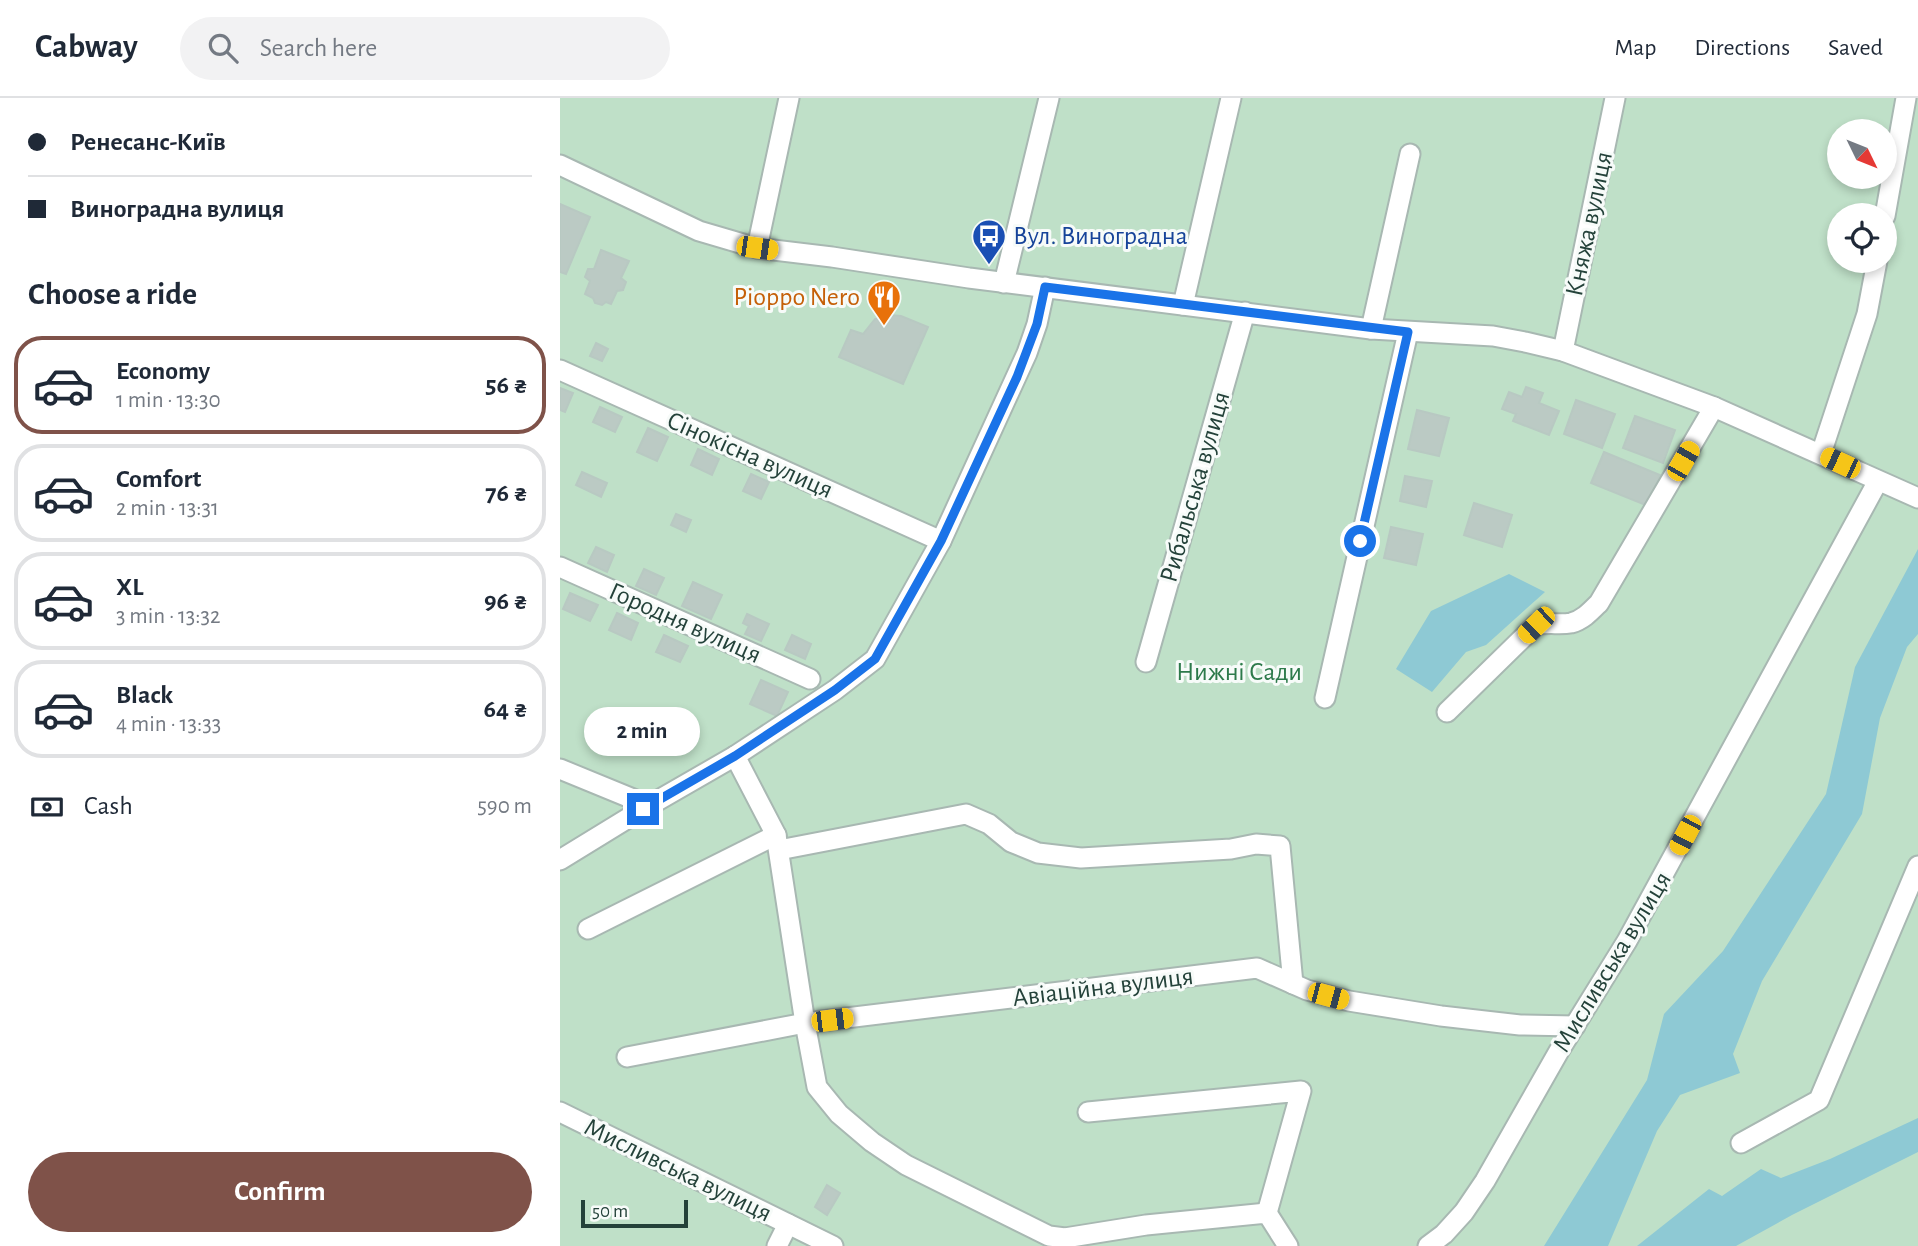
<!DOCTYPE html>
<html lang="en">
<head>
<meta charset="utf-8">
<style>
	:root { --surface:#fff; --page:#f2f2f3; --text:#1f2937; --muted:#747a83; --line:#e0e1e3; --accent:#7f5249 }
	body { margin:0; font-family:"Alegreya Sans",sans-serif; background:var(--page); color:var(--text); height:100vh; display:flex; flex-direction:column; font-size:26px; white-space:nowrap }
	* { box-sizing:border-box; margin:0 }
	p { font-size:23px; color:var(--muted) }
	.icon { flex:none; width:38px; height:38px; fill:none; stroke:currentColor; stroke-width:2; stroke-linecap:round; stroke-linejoin:round }
	.map { position:relative; flex:1; overflow:hidden }
	.drawer { display:flex; flex-direction:column; background:var(--surface); width:560px }
	.drawer>* { flex:none }
	.hud { display:grid; align-content:center; height:154px; padding:0 28px; background:var(--surface) }
	.needle { width:46px; rotate:133deg }
	.tools { position:absolute; left:1267px; top:21px; display:grid; gap:14px }
	.tools a { display:grid; place-items:center; width:70px; height:70px; border-radius:50%; background:var(--surface); box-shadow:0 4px 10px #0003; font-size:35px }
	.scale { position:absolute; left:21px; bottom:18px; width:107px; box-sizing:border-box; padding-left:7px; border:4px solid #24423a; border-top:0; font-size:19px; line-height:24px; white-space:nowrap; color:#24423a; -webkit-text-stroke:5px #f7fbf9; paint-order:stroke }
	.end { position:absolute; width:32px; height:32px; margin:-16px; border:9px solid #1a73e8; background:#fff; box-shadow:0 0 0 4px #fff }
	.from { border-radius:50% }
	.bubble { position:absolute; height:49px; border-radius:24px; background:var(--surface); box-shadow:0 4px 10px #0003; font-size:23px; font-weight:700; line-height:49px; text-align:center }
	.car { position:absolute; width:21px; height:42px; margin:-21px -10px; border-radius:9px; box-shadow:0 0 5px 2px #0007; background:linear-gradient(#f5c518 24%,#345 0 40%,#f5c518 0 76%,#345 0 86%,#f5c518 0) }
	.hud b { display:flex; align-items:center; gap:24px; height:66px; font-size:26px }
	.hud b+b { border-top:2px solid var(--line) }
	.hud i { width:18px; height:18px; background:var(--text) }
	ul { padding:0; list-style:none }
	li { display:flex; align-items:center; gap:21px; height:98px; margin:0 14px 10px; padding:0 14px; border:4px solid var(--line); border-radius:28px }
	li div { flex:1 }
	li b { display:block; font-size:26px }
	li em { font-style:normal; font-weight:700 }
	li.selected { border-color:var(--accent) }
	li>.icon { width:63px; height:63px; stroke-width:1.5 }
	h2 { padding:0 28px; font-size:32px; line-height:84px }
	.pay { display:flex; align-items:center; gap:18px; height:77px; padding:0 28px; font-size:26px }
	.pay p { margin-inline-start:auto }
	.cta { display:flex; gap:14px; margin-top:auto; padding:14px 28px }
	.cta a { flex:1; height:80px; border-radius:42px; background:var(--accent); color:#fff; font-size:28px; font-weight:700; line-height:80px; text-align:center }
	header { display:flex; align-items:center; gap:42px; box-sizing:border-box; height:98px; padding:0 35px; background:var(--surface); border-bottom:2px solid var(--line) }
	header strong { font-size:33px }
	nav { display:flex; gap:38px; margin-inline-start:auto; font-size:24px }
	.search { width:490px; height:63px; background:var(--page); display:flex; align-items:center; gap:18px; box-sizing:border-box; padding:0 24px; border-radius:38px; color:var(--muted); font-size:26px }
	main { display:flex; flex:1; min-height:0 }
	.map>svg:first-child { display:block }
</style>
</head>
<body>
<header>
<strong>Cabway</strong>
<div class="search"><svg class="icon" aria-label="search" viewBox="0 0 24 24"><circle cx="10" cy="10" r="6"/><path d="M15 15l6 6"/></svg>Search here</div>
<nav><a>Map</a><a>Directions</a><a>Saved</a></nav>
</header>
<main>
<section class="drawer">
<div class="hud">
<b><i class="from"></i>Ренесанс-Київ</b>
<b><i></i>Виноградна вулиця</b>
</div>
<h2>Choose a ride</h2>
<ul>
<li class="selected"><svg class="icon" aria-label="car" viewBox="0 0 24 24"><path d="M5 17H2v-5l4-1 3-4h7l3 4 3 1v5h-3M9 17h6M6 11h13"/><circle cx="7" cy="17" r="2"/><circle cx="17" cy="17" r="2"/></svg><div><b>Economy</b><p>1 min · 13:30</p></div><em>56 ₴</em></li>
<li><svg class="icon" aria-label="car" viewBox="0 0 24 24"><path d="M5 17H2v-5l4-1 3-4h7l3 4 3 1v5h-3M9 17h6M6 11h13"/><circle cx="7" cy="17" r="2"/><circle cx="17" cy="17" r="2"/></svg><div><b>Comfort</b><p>2 min · 13:31</p></div><em>76 ₴</em></li>
<li><svg class="icon" aria-label="car" viewBox="0 0 24 24"><path d="M5 17H2v-5l4-1 3-4h7l3 4 3 1v5h-3M9 17h6M6 11h13"/><circle cx="7" cy="17" r="2"/><circle cx="17" cy="17" r="2"/></svg><div><b>XL</b><p>3 min · 13:32</p></div><em>96 ₴</em></li>
<li><svg class="icon" aria-label="car" viewBox="0 0 24 24"><path d="M5 17H2v-5l4-1 3-4h7l3 4 3 1v5h-3M9 17h6M6 11h13"/><circle cx="7" cy="17" r="2"/><circle cx="17" cy="17" r="2"/></svg><div><b>Black</b><p>4 min · 13:33</p></div><em>64 ₴</em></li>
</ul>
<div class="pay"><svg class="icon" aria-label="cash" viewBox="0 0 24 24"><path d="M3 7h18v10H3z"/><circle cx="12" cy="12" r="2"/></svg>Cash<p>590 m</p></div>
<div class="cta"><a>Confirm</a></div>
</section>
<div class="map">
<svg width="1358" height="1148" viewBox="0 0 1358 1148">
	<rect width="100%" height="100%" fill="#e6efeb"/>
	<path fill="#bfe0c8" fill-rule="evenodd" d="M0,0h1358v1148h-1358zM1279,33h46v46h-46zM1279,117h46v46h-46z"/>
	<g fill="#8ec9d4">
		<path d="M1358,451v85l-11,13 -27,71 -18,96 -100,167 -29,73 7,19 -60,22 -23,36 -49,115h-64l103,-166 17,-66 59,-63 103,-157 29,-127z"/>
		<path d="M949,476l36,18 -59,53 -20,7 -34,40 -36,-23 35,-58z"/>
		<path d="M1358,1020v34l-126,63 -56,31h-99l72,-57 13,7 39,-27 20,9 49,-19z"/>
	</g>
	<g fill="#bbcac4" stroke="#b8c9c2" stroke-width="2">
		<path d="M0,106l30,13 -24,57 -6,-2z"/>
		<path d="M41,152l28,11 -8,17 5,4 -3,8 -6,1 -6,13 -5,-2 -4,3 -7,-2 -2,-5 -8,-4 5,-13 -5,-4 3,-8h6z"/>
		<path d="M329,217l12,1 27,11 -25,57 -64,-27 12,-27 12,4 12,-15z"/>
		<path d="M36,245l12,6 -6,12 -12,-5z"/>
		<path d="M966,289l17,6 -4,10 20,8 -10,24 -36,-14 3,-7 -14,-5 7,-17 13,5z"/>
		<path d="M0,290l13,5 -8,19 -5,-2z"/>
		<path d="M1016,302l39,14 -13,34 -38,-14z"/>
		<path d="M40,309l22,10 -7,15 -22,-10z"/>
		<path d="M857,312l32,8 -10,38 -31,-7z"/>
		<path d="M1075,318l40,14 -12,33 -40,-15z"/>
		<path d="M88,330l20,9 -11,24 -20,-9z"/>
		<path d="M138,351l21,10 -7,16 -21,-10z"/>
		<path d="M1044,354l56,23 -12,31 -57,-23z"/>
		<path d="M22,374l25,11 -6,14 -25,-12z"/>
		<path d="M191,376l18,8 -8,17 -18,-8z"/>
		<path d="M845,378l27,5 -6,26 -26,-6z"/>
		<path d="M914,405l38,12 -10,32 -38,-12z"/>
		<path d="M116,416l15,6 -5,12 -15,-7z"/>
		<path d="M831,429l32,7 -7,31 -32,-7z"/>
		<path d="M36,449l18,8 -7,17 -19,-9z"/>
		<path d="M84,471l20,9 -8,17 -20,-9z"/>
		<path d="M133,484l29,13 -11,24 -29,-13z"/>
		<path d="M10,495l28,12 -8,16 -27,-12z"/>
		<path d="M57,515l21,10 -7,17 -22,-10z"/>
		<path d="M187,516l22,10 -8,17 -16,-7 4,-8 -6,-3z"/>
		<path d="M104,537l24,11 -8,16 -24,-10z"/>
		<path d="M232,537l19,9 -6,15 -20,-9z"/>
		<path d="M201,582l27,12 -11,24 -27,-12z"/>
		<path d="M267,1087l13,8 -13,22 -12,-8z"/>
	</g>
	<g fill="none" stroke-linecap="round" stroke-linejoin="round">
		<g stroke="#a8b8b2" stroke-width="23">
			<g id="minor">
				<path d="M0,67l139,66 58,17 75,9 137,21 402,51 122,7 32,6 38,9 151,56 204,91"/>
				<path d="M1325,118l21,-118"/>
				<path d="M197,150l32,-150"/>
				<path d="M444,185l45,-185"/>
				<path d="M623,207l48,-207"/>
				<path d="M811,231l39,-175"/>
				<path d="M1003,253l52,-253"/>
				<path d="M0,272l381,171"/>
				<path d="M1261,356l46,-140 10,-53"/>
				<path d="M0,469l250,112"/>
				<path d="M586,564l99,-350"/>
				<path d="M765,600l83,-366"/>
				<path d="M887,614l89,-87c12,-3 23,0 35,-2 12,-3 20,-12 28,-20l115,-196"/>
				<path d="M175,658l41,79 29,188 12,64 22,27 33,28 34,23 143,71 16,2 81,-13 121,-12 21,33"/>
				<path d="M0,671l78,32"/>
				<path d="M219,752l187,-36 23,10 22,18 27,11 43,5 150,-9 25,-5 24,2 13,138"/>
				<path d="M0,762l83,-51 92,-53 100,-66 40,-31 66,-118 86,-188 10,-29 8,-37"/>
				<path d="M28,831l188,-94"/>
				<path d="M67,959l178,-34 452,-55 50,22 42,11 92,15 79,9 55,1"/>
				<path d="M0,1014l273,134"/>
				<path d="M528,1014l213,-21 -34,122"/>
				<path d="M1181,1045l78,-43 99,-234"/>
				<path d="M217,1148l11,-22"/>
				<path d="M868,1148l16,-12 20,-22 21,-31 74,-130 68,-110 251,-460"/>
			</g>
		</g>
		<use href="#minor" stroke="#fff" stroke-width="19"/>
	</g>
	<g fill="none" stroke-linecap="round" stroke-linejoin="round">
		<path stroke="#1a73e8" stroke-width="9" d="M83,711l92,-53 100,-66 40,-31 66,-118 76,-164 20,-53 8,-37 363,45 -48,209"/>
	</g>
	<defs>
		<g id="bus-pin" transform="scale(1.75)"><path d="M0 17L-7.5 6A9.5 9.5 0 1 1 7.5 6Z" fill="#1a4fb4" stroke="#f7fbf9"/><path d="M-5-6H5V4H4V6H2V4H-2V6H-4V4H-5ZM-3.5-4V0h7V-4ZM-3.5 1.2v1.5H-2V1.2ZM2 1.2v1.5H3.5V1.2Z" fill="#fff"/></g>
		<g id="restaurant-pin" transform="scale(1.75)"><path d="M0 17L-7.5 6A9.5 9.5 0 1 1 7.5 6Z" fill="#e8710a" stroke="#f7fbf9"/><path d="M-5-6h1v4h1v-4h1v4h1v-4h1v5L-1.5 .5V6h-2V.5L-5-1ZM5-6V6H3V1.5H1.5Q1.5-4 5-6Z" fill="#fff"/></g>
	</defs>
	<g fill-rule="evenodd">
		<use href="#bus-pin" x="429" y="138"/>
		<use href="#restaurant-pin" x="324" y="199"/>
	</g>
	<g text-anchor="middle" dominant-baseline="central" stroke-width="6" stroke-linejoin="round" paint-order="stroke">
		<g font-size="26" fill="#24423a" stroke="#f7fbf9">
			<text transform="translate(1029 126) rotate(-78)">Княжа вулиця</text>
			<text transform="translate(190 357) rotate(24)">Сінокісна вулиця</text>
			<text transform="translate(635 389) rotate(-74)">Рибальська вулиця</text>
			<text transform="translate(125 525) rotate(24)">Городня вулиця</text>
			<text transform="translate(1052 864) rotate(-59)">Мисливська вулиця</text>
			<text transform="translate(543 889) rotate(-7)">Авіаційна вулиця</text>
			<text transform="translate(118 1072) rotate(26)">Мисливська вулиця</text>
		</g>
		<g font-size="26" fill="#164399" stroke="#f7fbf9" text-anchor="start">
			<text x="453" y="138">Вул. Виноградна</text>
		</g>
		<g font-size="26" fill="#c56008" stroke="#f7fbf9" text-anchor="end">
			<text x="300" y="199">Pioppo Nero</text>
		</g>
		<g font-size="26" fill="#2d7a4b" stroke="#f7fbf9">
			<text x="679" y="574">Нижні Сади</text>
		</g>
	</g>
</svg>
<div class="tools">
<a><svg class="needle" viewBox="-14 -14 28 28"><path d="M0-13l5 13h-10z" fill="#e53935"/><path d="M0 13l5-13h-10z" fill="#747a83"/></svg></a>
<a><svg class="icon" aria-label="locate" viewBox="0 0 24 24"><circle cx="12" cy="12" r="6"/><path d="M12 2v4M12 18v4M2 12h4M18 12h4"/></svg></a>
</div>
<div class="scale">50 m</div>
<i class="end from" style="left:800px;top:443px"></i>
<i class="end" style="left:83px;top:711px"></i>
<div class="bubble" style="left:24px;top:609px;width:116px">2 min</div>
<i class="car" style="left:197px;top:150px;rotate:98deg"></i>
<i class="car" style="left:1123px;top:363px;rotate:30deg"></i>
<i class="car" style="left:1280px;top:365px;rotate:295deg"></i>
<i class="car" style="left:976px;top:527px;rotate:226deg"></i>
<i class="car" style="left:1125px;top:737px;rotate:208deg"></i>
<i class="car" style="left:768px;top:898px;rotate:105deg"></i>
<i class="car" style="left:272px;top:922px;rotate:83deg"></i>
</div>
</main>
</body>
</html>
